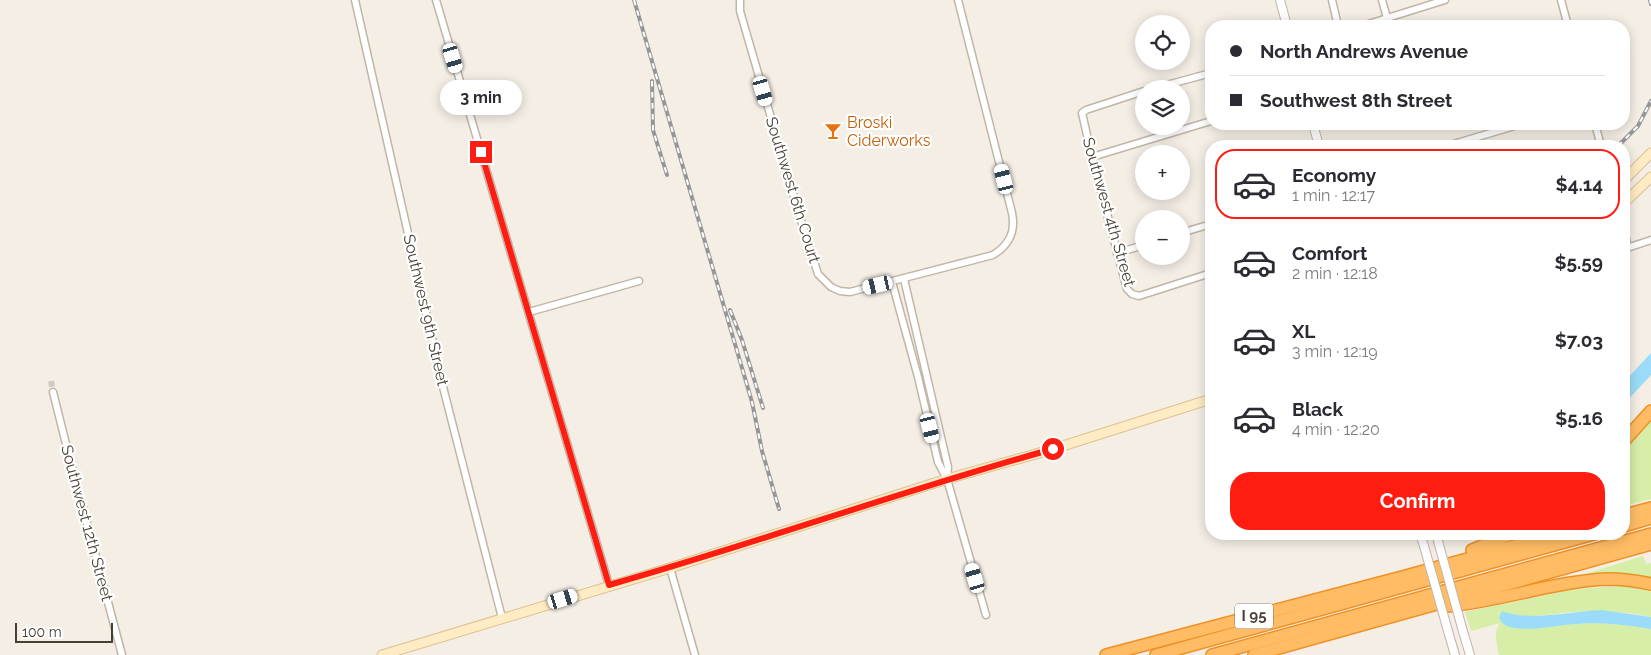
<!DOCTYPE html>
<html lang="en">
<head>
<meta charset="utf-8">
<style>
	:root { --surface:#fff; --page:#f2f2f3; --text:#2b2b33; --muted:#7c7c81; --line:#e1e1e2; --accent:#ff1d11 }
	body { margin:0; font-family:Raleway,sans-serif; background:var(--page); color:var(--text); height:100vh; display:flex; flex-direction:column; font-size:19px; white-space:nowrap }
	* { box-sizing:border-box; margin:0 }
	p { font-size:16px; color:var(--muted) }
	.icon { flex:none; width:28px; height:28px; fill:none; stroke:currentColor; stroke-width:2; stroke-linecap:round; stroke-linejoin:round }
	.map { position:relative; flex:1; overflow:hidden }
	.sheet { position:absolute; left:1205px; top:140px; width:425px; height:400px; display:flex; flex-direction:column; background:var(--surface); border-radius:20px; box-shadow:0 2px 12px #0003 }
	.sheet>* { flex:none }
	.hud { position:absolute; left:1205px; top:20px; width:425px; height:110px; border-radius:20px; box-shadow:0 2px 12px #0003; display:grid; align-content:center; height:110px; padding:0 25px; background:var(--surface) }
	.buttons { position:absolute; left:1135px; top:15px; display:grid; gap:10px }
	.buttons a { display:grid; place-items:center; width:55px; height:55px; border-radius:50%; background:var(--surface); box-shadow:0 2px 12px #0003; font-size:25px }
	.scale { position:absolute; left:15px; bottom:12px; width:98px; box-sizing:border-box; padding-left:5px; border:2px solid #483e34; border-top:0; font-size:14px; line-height:18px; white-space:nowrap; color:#483e34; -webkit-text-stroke:4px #fff; paint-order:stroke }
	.end { position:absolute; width:22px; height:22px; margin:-11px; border:6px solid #ff1d11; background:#fff; box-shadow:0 0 0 2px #fff }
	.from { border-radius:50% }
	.bubble { position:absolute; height:35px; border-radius:18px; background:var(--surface); box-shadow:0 2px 12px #0003; font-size:16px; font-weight:700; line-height:35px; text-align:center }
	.car { position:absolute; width:15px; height:30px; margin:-15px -8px; border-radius:6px; box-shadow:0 0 4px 1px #0007; background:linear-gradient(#fff 24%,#345 0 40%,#fff 0 76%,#345 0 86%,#fff 0) }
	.hud b { display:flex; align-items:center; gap:18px; height:48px; font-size:19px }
	.hud b+b { border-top:1px solid var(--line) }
	.hud i { width:12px; height:12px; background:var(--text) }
	ul { padding:9px 0 0; list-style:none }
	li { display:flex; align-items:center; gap:15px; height:70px; margin:0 10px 8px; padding:0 15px; border:2px solid transparent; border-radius:20px }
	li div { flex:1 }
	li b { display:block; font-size:19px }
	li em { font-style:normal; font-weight:700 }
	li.current { border-color:var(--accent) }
	li>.icon { width:45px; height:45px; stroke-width:1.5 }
	.action { display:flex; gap:10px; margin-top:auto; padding:10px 25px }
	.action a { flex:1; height:58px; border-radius:20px; background:var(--accent); color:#fff; font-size:20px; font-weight:700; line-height:58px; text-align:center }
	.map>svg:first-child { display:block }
</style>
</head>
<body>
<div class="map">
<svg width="1651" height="655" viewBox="0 0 1651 655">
	<rect width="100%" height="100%" fill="#f4eee5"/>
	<g fill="#d6eea8">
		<path d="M1651,419v80l-27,7v-58z"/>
		<path d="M1643,556l3,8 5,-1v15l-25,-3h-38v-2z"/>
		<path d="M1619,586l32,4v27c-20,-5 -58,-7 -79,-5 -22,2 -49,8 -70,0l14,16c21,1 41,-3 62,-4 24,-2 49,1 73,5v26h-152c-2,-12 -6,-22 1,-32l-29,8 -6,-19 111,-23z"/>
	</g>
	<g fill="#9adcf9">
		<path d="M1651,353v22l-27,29v-22z"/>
		<path d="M1601,610l50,7v12c-24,-4 -50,-7 -74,-5 -21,1 -42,7 -63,4 -7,-1 -12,-4 -15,-10l3,-7c26,11 70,0 99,-1z"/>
	</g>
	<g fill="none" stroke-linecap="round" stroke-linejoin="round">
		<path stroke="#d2cbc2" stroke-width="6" stroke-dasharray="6 3" stroke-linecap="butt" d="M51,381l2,11"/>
		<g stroke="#c1b5a6" stroke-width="9">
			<g id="minor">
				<path d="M355,0l87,383 60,235"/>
				<path d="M436,0l173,585"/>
				<path d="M740,0v11l59,203 19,60 13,13 9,4 10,1 143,-37c16,-10 23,-23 19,-42l-54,-213"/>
				<path d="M1332,0l6,26"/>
				<path d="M1382,0l5,18"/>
				<path d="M1561,0l7,26"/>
				<path d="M1362,26l83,-26"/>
				<path d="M1152,89l59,-16"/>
				<path d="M1144,91l-58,19 -4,3 10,44 35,132 5,5 7,2 72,-23"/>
				<path d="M1595,124l6,22"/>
				<path d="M1447,146l74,-22"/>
				<path d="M1092,157l119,-36"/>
				<path d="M1624,230l4,17"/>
				<path d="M1181,233l30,-9"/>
				<path d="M1624,249l27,-9"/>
				<path d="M1117,253l27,-8"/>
				<path d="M904,279l44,188 -1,11"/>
				<path d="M892,282l26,95 20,85 9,17 39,136"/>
				<path d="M529,312l110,-31"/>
				<path d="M53,392l14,56 55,207"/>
				<path d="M670,568l25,87"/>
			</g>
		</g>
		<g stroke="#c1b5a6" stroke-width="10">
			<g id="tertiary">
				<path d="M1280,0l7,26"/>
				<path d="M1313,124l6,22"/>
				<path d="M1420,534l4,12"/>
				<path d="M1436,534l2,7"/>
				<path d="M1462,628l8,27"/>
				<path d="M1448,631l7,24"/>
			</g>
		</g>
		<g stroke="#ddc291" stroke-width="11">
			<g id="secondary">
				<path d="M1624,180l27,-27"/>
				<path d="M1624,203l27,-26"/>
				<path d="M382,655l288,-87 277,-89 106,-30 158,-50"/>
			</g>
		</g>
		<g stroke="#ef9024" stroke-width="14">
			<g id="motorway">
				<path d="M1624,441l27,-30"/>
				<path d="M1624,515l27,-7"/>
				<path d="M1624,526l27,-8"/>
				<path d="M1472,550l40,-16"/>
				<path d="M1448,606c53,-5 107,-25 160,-27 15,0 29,2 43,5"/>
				<path d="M1106,655l296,-78 156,-43"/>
				<path d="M1156,655l438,-121"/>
				<path d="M1212,655l439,-121"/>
				<path d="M1254,655l397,-111"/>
			</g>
		</g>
		<use href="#minor" stroke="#fff" stroke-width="6"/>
		<use href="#tertiary" stroke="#fff" stroke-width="8"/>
		<use href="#secondary" stroke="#ffebc4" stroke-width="9"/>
		<use href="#motorway" stroke="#ffbc65" stroke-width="11"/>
		<g stroke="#969696" stroke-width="4">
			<g id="rail">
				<path d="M634,0l118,402 10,49 17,58"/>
				<path d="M1650,0l1,4"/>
				<path d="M652,81l1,49 14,45"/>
				<path d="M1618,146l20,-20 13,-25"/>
				<path d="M730,310l12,30 21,68"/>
			</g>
		</g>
		<use href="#rail" stroke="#fff" stroke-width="2" stroke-dasharray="5.5" stroke-linecap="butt"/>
		<g stroke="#c1b5a6" stroke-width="10" stroke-linecap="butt">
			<g id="tertiary-bridge">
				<path d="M1438,541l24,87"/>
				<path d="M1424,546l24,85"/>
			</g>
		</g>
		<use href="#tertiary-bridge" stroke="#fff" stroke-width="8"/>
	</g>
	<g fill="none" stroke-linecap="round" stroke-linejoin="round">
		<path stroke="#ff1d11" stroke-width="6" d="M481,152l128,433c149,-42 295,-95 444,-136"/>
	</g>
	<defs>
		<g id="bar-bare" transform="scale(1.35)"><path d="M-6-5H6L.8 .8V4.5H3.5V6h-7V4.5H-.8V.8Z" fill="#e8710a" stroke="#fff" stroke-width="2.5" paint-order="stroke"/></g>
	</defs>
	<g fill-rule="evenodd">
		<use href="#bar-bare" x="833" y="131"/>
	</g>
	<g text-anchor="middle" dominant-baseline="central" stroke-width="4.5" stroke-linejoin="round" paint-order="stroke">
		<rect fill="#fff" stroke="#7f7871" stroke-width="1" x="1235" y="603.5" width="38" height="25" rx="4"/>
		<g font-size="15" font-weight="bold" fill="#483e34">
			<text x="1254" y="616">I 95</text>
		</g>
		<g font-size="16" fill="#c56008" stroke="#fff" text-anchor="start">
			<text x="847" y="122">Broski<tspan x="847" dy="18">Ciderworks</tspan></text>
		</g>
		<g font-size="16" fill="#483e34" stroke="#fff">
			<text transform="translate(793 190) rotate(73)">Southwest 6th Court</text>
			<text transform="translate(1109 212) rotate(74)">Southwest 4th Street</text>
			<text transform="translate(426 310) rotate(77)">Southwest 9th Street</text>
			<text transform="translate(87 523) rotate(75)">Southwest 12th Street</text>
		</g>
	</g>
</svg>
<div class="buttons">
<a><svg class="icon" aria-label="locate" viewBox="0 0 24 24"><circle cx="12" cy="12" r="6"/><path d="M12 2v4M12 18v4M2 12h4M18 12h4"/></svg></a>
<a><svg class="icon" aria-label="layers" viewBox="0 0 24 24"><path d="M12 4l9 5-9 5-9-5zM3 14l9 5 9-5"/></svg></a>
<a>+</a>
<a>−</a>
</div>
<div class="scale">100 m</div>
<i class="end from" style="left:1053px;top:449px"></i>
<i class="end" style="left:481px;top:152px"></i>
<div class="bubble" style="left:440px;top:80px;width:82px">3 min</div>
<i class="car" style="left:453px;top:58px;rotate:163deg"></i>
<i class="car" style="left:763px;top:91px;rotate:164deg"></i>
<i class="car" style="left:1004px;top:179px;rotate:346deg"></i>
<i class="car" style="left:878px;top:285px;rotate:257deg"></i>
<i class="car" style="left:930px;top:428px;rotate:166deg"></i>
<i class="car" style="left:975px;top:578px;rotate:343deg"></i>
<i class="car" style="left:563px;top:599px;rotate:73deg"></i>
<div class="hud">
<b><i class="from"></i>North Andrews Avenue</b>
<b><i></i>Southwest 8th Street</b>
</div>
<section class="sheet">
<ul>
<li class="current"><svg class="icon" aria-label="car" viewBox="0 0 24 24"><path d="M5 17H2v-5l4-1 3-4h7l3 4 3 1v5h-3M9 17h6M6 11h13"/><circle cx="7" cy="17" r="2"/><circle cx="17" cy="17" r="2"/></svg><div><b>Economy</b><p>1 min · 12:17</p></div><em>$4.14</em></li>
<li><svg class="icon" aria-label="car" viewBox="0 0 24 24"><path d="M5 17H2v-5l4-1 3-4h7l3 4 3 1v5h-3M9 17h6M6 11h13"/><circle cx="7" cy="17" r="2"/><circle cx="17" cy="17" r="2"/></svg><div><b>Comfort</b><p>2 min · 12:18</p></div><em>$5.59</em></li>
<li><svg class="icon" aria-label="car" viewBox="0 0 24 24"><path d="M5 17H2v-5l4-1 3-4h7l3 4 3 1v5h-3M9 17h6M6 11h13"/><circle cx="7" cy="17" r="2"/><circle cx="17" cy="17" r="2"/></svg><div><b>XL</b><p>3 min · 12:19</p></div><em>$7.03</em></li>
<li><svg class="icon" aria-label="car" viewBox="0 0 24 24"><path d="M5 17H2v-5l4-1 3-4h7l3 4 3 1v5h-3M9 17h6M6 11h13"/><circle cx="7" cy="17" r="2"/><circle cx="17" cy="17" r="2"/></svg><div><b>Black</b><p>4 min · 12:20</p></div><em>$5.16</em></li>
</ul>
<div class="action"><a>Confirm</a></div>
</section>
</div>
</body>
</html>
